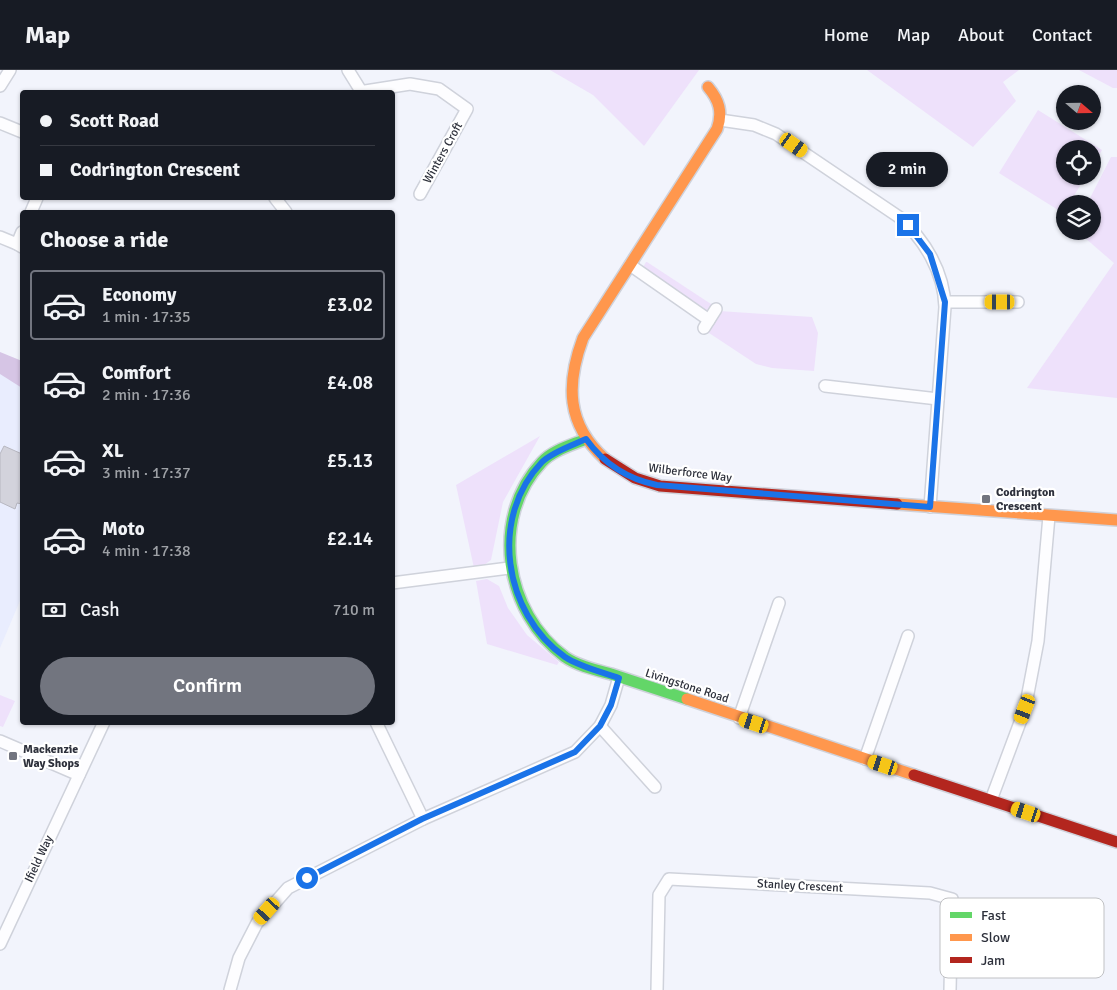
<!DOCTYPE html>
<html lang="en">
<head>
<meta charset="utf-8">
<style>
	:root { --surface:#171b24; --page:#20242c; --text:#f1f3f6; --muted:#9ea1a6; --line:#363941; --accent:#72757f }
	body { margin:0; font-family:Signika,sans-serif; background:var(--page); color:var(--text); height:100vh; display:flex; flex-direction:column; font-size:19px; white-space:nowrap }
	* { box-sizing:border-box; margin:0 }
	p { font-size:16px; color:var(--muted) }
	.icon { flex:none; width:28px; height:28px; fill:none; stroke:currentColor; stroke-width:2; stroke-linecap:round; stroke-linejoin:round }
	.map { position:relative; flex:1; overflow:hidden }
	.drawer { position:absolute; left:20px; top:140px; width:375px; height:515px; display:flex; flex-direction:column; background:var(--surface); border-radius:5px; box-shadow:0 1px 4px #0004 }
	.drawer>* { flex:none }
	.top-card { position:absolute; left:20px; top:20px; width:375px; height:110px; border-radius:5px; box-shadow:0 1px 4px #0004; display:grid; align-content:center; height:110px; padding:0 20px; background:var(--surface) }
	.needle { width:32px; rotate:110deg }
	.tools { position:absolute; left:1056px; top:15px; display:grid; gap:10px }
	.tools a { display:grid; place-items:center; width:45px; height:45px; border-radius:50%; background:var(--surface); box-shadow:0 1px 4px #0004; font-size:25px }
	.end { position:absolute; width:22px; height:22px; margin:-11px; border:6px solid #1a73e8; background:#fff; box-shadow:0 0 0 2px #fff }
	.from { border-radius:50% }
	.bubble { position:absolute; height:35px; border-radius:18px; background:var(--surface); box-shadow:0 1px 4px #0004; font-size:16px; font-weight:600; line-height:35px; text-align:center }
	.car { position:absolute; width:15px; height:30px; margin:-15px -8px; border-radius:6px; box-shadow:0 0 4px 1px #0007; background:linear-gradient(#f5c518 24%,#345 0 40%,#f5c518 0 76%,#345 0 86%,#f5c518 0) }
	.top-card b { display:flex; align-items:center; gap:18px; height:48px; font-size:19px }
	.top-card b+b { border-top:1px solid var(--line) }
	.top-card i { width:12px; height:12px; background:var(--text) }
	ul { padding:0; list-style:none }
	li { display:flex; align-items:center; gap:15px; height:70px; margin:0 10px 8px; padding:0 10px; border:2px solid transparent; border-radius:5px }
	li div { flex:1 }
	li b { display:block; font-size:19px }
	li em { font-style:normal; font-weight:600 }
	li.selected { border-color:var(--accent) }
	li>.icon { width:45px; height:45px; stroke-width:1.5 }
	h2 { padding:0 20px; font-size:22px; line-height:60px }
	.pay { display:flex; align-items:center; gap:12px; height:55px; padding:0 20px; font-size:19px }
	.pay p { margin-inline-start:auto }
	.cta { display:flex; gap:10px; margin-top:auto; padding:10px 20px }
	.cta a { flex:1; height:58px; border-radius:30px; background:var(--accent); color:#fff; font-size:20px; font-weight:600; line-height:58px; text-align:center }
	header { display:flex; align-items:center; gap:30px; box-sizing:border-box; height:70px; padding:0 25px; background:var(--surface); border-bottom:1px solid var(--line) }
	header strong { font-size:24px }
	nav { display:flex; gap:28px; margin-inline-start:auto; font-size:18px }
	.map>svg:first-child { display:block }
</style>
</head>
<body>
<header>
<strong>Map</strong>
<nav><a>Home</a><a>Map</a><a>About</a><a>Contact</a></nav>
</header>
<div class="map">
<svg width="1117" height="920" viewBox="0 0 1117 920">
	<rect width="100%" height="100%" fill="#f2f4fc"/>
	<path fill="#e9edfe" d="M0,286l22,5v235l-22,52z"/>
	<g fill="#eee1fb">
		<path d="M550,0h149l-55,76 -51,-51z"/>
		<path d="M867,0h152l-16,12 13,19 -43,46z"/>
		<path d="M1079,0h38v18h-4z"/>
		<path d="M1038,40l64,40 -9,16 -1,-17h-27v27h21l-17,28h-4l-2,9 -64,-40z"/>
		<path d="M1111,87h6v241l-90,-10 87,-125 -37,-32h15v-27h-5z"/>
		<path d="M646,192h1l67,44 -9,5 -63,-42z"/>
		<path d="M719,241l93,6 6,16 -4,38 -42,-3 -16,-4 -50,-33z"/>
		<path d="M540,366l-37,66 -12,58 -7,5 -10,3 -18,-83z"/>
		<path d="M487,509l12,7 9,22 19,27 32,27 -2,3 -70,-21 -11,-63z"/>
		<path d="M0,625l15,6 -12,26 -3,-1z"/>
	</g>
	<path fill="#d6c5e5" d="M0,282l22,9v27l-22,-14z"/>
	<path fill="#d3d3dc" stroke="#b7b7c0" d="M4,376l18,8v50l-5,-1 -2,6 -15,-7v-48z"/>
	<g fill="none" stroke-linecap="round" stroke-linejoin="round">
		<g stroke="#cfd2db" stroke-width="14">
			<g id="street">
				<path d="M348,0l13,21"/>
				<path d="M0,16l10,-16"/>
				<path d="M359,22l51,-8 29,5 28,20 -47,85"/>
				<path d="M720,50l34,5 22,9 123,83c26,23 45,55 46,90l-15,200"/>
				<path d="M0,53l22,9"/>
				<path d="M275,128l11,14"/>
				<path d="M31,142l6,-14"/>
				<path d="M22,162l-5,12 5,3"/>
				<path d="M0,167l17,7"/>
				<path d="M630,195l79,55"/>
				<path d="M945,232h73"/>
				<path d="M704,258l12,-19"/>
				<path d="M825,316l113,13"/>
				<path d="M392,513l117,-15"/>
				<path d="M739,648l40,-115"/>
				<path d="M376,652l47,97"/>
				<path d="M600,656l55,61"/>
				<path d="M0,671l79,34"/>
				<path d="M865,689l43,-123"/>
				<path d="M991,730l34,-91 13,-68 11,-125"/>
				<path d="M0,874l104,-222"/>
				<path d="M230,920l9,-32 18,-35 31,-35 135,-69 152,-67 25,-26 11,-21 8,-28"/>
				<path d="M657,920l2,-95 10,-16 261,14 22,6 -2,91"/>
			</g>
		</g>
		<g stroke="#cfd2db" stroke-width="14">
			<path id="fast" d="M586,369c-14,6 -33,11 -44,23 -53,56 -37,151 23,195 13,9 31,13 46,17 25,8 51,17 76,25"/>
		</g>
		<g stroke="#cfd2db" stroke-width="14">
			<g id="slow">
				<path d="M605,389c-39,-35 -39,-75 -22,-121l134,-209c6,-17 2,-29 -9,-42"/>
				<path d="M897,434l220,16"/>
				<path d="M687,629l227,76"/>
			</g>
		</g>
		<g stroke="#cfd2db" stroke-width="14">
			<g id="jam">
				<path d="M605,389l30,19 25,8 237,18"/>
				<path d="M914,705l203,67"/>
			</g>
		</g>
		<use href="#street" stroke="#fdfdff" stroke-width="11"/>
		<use href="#fast" stroke="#63d668" stroke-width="11"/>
		<use href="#slow" stroke="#ff974d" stroke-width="11"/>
		<use href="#jam" stroke="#b3261e" stroke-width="11"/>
	</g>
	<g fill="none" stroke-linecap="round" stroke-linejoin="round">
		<path stroke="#1a73e8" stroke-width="6" d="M307,808l115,-59 153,-67 25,-26 11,-21 8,-27c-17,-6 -39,-11 -54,-21 -62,-44 -76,-140 -23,-195 10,-10 31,-17 44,-23 18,25 41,40 71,46l273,22 15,-205 -15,-48 -22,-29"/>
	</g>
	<g fill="#72757f" stroke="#fff" stroke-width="2">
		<rect x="981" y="424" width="10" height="10" rx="2.5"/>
		<rect x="8" y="681" width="10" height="10" rx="2.5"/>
	</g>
	<g text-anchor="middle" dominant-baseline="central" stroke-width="4.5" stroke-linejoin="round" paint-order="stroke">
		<g font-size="12" fill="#2d303b" stroke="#fff">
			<text transform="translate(443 83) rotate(-61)">Winters Croft</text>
			<text transform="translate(690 403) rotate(7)">Wilberforce Way</text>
			<text transform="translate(687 616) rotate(18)">Livingstone Road</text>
			<text transform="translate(39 789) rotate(-65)">Ifield Way</text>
			<text transform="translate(800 816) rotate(3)">Stanley Crescent</text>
		</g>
		<g font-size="12" font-weight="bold" fill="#2d303b" stroke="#fff" text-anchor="start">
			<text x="996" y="422">Codrington<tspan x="996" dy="14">Crescent</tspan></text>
			<text x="23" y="679">Mackenzie<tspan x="23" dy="14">Way Shops</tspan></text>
		</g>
	</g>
	<rect x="940" y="828" width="164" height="80" rx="8" fill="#fff" stroke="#c0c1c4" stroke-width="1"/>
	<rect x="950" y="842" width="22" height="6" fill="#63d668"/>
	<rect x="950" y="864" width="22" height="7" fill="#ff974d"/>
	<rect x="950" y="887" width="22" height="6" fill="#b3261e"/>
	<g font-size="14" fill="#2d303b">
		<text x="981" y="850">Fast</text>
		<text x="981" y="872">Slow</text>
		<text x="981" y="895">Jam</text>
	</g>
</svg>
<div class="tools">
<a><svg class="needle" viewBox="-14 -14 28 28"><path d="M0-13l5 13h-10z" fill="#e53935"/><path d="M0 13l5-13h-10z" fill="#9ea1a6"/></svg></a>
<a><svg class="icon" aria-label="locate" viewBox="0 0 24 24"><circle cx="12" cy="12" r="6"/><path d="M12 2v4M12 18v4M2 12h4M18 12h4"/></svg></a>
<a><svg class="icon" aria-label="layers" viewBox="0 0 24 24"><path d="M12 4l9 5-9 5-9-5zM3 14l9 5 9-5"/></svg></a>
</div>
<i class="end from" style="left:307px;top:808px"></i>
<i class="end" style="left:908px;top:155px"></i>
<div class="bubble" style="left:866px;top:82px;width:82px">2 min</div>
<i class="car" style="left:794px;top:75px;rotate:125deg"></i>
<i class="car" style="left:1000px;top:232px;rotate:270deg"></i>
<i class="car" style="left:1025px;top:639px;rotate:201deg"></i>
<i class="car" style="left:754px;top:653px;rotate:288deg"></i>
<i class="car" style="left:883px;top:695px;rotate:288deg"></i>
<i class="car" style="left:1026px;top:742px;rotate:288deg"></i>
<i class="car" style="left:267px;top:841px;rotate:222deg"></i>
<div class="top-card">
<b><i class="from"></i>Scott Road</b>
<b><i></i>Codrington Crescent</b>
</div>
<section class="drawer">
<h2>Choose a ride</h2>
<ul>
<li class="selected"><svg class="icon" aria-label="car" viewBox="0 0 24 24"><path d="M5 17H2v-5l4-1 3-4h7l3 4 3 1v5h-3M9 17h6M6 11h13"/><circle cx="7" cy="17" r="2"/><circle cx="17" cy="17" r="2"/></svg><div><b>Economy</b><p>1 min · 17:35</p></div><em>£3.02</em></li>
<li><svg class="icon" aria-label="car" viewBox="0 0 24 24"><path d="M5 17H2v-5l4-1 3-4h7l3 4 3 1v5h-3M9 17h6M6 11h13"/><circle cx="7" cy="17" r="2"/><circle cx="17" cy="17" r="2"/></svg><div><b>Comfort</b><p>2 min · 17:36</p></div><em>£4.08</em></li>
<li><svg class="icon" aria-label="car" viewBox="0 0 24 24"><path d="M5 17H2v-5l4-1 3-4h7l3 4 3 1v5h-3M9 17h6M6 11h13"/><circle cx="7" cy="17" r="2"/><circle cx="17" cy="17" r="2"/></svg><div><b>XL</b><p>3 min · 17:37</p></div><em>£5.13</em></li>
<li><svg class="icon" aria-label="car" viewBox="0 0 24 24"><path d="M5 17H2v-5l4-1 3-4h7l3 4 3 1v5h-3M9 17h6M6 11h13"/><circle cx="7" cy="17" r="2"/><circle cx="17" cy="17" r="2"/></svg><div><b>Moto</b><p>4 min · 17:38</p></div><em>£2.14</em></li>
</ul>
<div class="pay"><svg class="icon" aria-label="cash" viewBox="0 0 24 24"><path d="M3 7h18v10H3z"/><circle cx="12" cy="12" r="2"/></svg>Cash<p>710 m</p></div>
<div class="cta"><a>Confirm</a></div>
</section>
</div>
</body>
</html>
